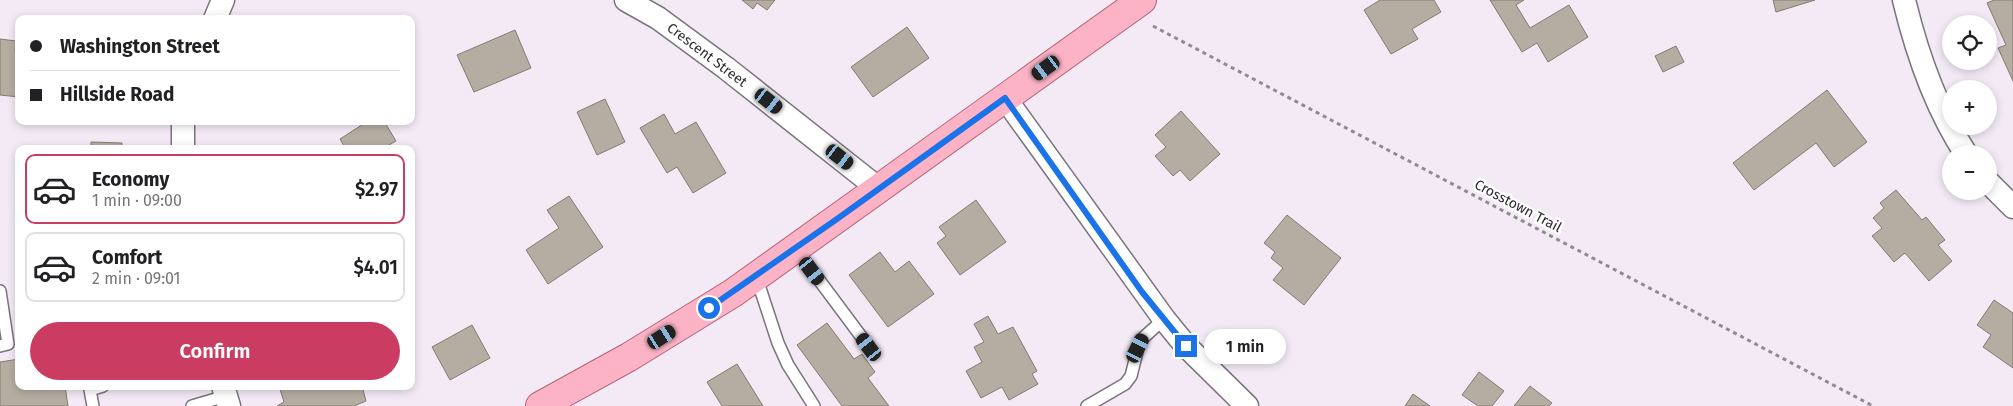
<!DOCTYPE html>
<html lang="en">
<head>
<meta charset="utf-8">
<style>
	:root { --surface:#fff; --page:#f6f6f6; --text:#202124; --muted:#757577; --line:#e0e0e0; --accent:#cb3c62 }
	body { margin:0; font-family:"Fira Sans",sans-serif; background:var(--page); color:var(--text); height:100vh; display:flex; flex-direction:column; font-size:19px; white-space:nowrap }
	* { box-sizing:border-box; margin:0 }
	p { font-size:16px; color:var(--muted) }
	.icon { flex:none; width:28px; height:28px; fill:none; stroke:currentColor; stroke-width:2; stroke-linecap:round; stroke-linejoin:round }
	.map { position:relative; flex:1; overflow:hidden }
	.sheet { position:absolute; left:15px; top:145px; width:400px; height:245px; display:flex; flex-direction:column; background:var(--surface); border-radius:10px; box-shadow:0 2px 8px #0003 }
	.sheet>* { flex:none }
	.hud { position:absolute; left:15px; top:15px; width:400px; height:110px; border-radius:10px; box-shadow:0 2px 8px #0003; display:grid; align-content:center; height:110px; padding:0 15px; background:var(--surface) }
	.buttons { position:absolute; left:1942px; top:15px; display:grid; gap:10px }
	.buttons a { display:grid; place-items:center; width:55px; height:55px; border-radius:50%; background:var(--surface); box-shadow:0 2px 8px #0003; font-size:25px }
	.end { position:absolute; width:22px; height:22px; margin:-11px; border:6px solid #1a73e8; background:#fff; box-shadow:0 0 0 2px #fff }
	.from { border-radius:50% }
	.bubble { position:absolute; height:35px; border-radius:18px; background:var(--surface); box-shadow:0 2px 8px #0003; font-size:16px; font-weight:600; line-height:35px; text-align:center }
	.car { position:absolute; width:15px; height:30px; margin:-15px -8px; border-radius:6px; box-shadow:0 0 4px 1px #0007; background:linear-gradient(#222 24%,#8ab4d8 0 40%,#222 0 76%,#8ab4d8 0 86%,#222 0) }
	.hud b { display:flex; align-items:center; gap:18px; height:48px; font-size:19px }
	.hud b+b { border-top:1px solid var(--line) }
	.hud i { width:12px; height:12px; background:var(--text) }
	ul { padding:9px 0 0; list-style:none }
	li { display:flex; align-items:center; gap:15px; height:70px; margin:0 10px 8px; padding:0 5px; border:2px solid var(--line); border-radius:10px }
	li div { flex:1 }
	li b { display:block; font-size:19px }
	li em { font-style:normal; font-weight:600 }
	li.on { border-color:var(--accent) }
	li>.icon { width:45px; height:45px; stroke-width:1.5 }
	.primary-button { display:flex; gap:10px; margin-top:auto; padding:10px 15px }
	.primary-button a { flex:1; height:58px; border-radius:30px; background:var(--accent); color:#fff; font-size:20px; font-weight:600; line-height:58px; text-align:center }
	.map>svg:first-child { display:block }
</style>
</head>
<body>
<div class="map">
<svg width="2013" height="406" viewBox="0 0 2013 406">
	<rect width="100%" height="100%" fill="#f3eaf6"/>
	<g fill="#b6ada2" stroke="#847b71">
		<path d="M742,0h33l-8,10 -10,-7 -4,6z"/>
		<path d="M1380,0h54l7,12 -29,17 6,10 -27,15 -27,-44z"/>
		<path d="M1490,0h34l-8,5 14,23 39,-23 19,32 -40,25 -11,-19 -15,9z"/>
		<path d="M1773,0h42l-39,12z"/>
		<path d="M1994,0h19v81l-15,-33 8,-3 -19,-42z"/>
		<path d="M907,27l22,31 -56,39 -22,-30z"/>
		<path d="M515,30l16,38 -57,24 -17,-37z"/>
		<path d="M0,39l16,2 -1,10 4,1v45l-19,-2z"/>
		<path d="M1676,46l8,16 -21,10 -8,-16z"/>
		<path d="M1827,90l40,52 -33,25 -18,-24 -62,47 -21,-27z"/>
		<path d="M605,99l20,43 -28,13 -20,-43z"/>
		<path d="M1181,111l39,43 -30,27 -10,-11 -7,6 -18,-20 11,-9 -11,-12z"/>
		<path d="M664,114l11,20 21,-12 30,51 -33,20 -16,-26 -10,6 -27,-45z"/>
		<path d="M368,121h16l12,20 -14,8h-42l4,-3 -4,-7z"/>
		<path d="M91,142l31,1v6h-31z"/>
		<path d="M1896,190l26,30 4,-3 19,23 -7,5 14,16 -23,20 -24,-28 -11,9 -22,-26 10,-8 -9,-10 11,-10 -4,-5z"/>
		<path d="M569,196l34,51 -55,37 -22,-34 33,-22 -12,-18z"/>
		<path d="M976,200l30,42 -46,33 -23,-32 9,-7 -7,-9z"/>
		<path d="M1287,215l54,43 -37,47 -31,-25 10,-12 -12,-10 4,-6 -11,-9z"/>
		<path d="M880,252l15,20 14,-11 25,33 -46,33 -39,-52z"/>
		<path d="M1994,300l19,13v55l-30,-21 8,-12 -14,-10z"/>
		<path d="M988,316l10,18 15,-7 24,44 -5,3 6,10 -29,16 -7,-13 -21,11 -15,-27 16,-9 -8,-15 10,-5 -10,-18z"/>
		<path d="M827,323l27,36 8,-5 13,18 -7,6 21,28h-47l-45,-61z"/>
		<path d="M472,325l18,33 -40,22 -18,-33z"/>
		<path d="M19,359v27h46l3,20h-68v-44z"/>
		<path d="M737,364l26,42h-41l-15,-24z"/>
		<path d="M1479,372l25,19 -12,15h-14l-16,-11z"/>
		<path d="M279,386h69l1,2 13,-2 4,15 -12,5h-77l7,-4z"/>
		<path d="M1530,386l22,17 -3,3h-35z"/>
		<path d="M1413,394l17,12h-25z"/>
	</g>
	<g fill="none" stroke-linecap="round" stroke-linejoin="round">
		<g stroke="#7b737e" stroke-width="14">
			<g id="service">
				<path d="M796,249l73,98"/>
				<path d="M756,276l22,67 10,22 26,41"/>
				<path d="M0,291l8,53 -8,2"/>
				<path d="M93,406l-3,-16 13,-4"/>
				<path d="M192,406l34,-10"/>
				<path d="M1087,406l38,-22 6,-8 7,-28 5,-10 21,-19"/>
			</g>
		</g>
		<g stroke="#7b737e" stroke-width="25">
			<g id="minor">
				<path d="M626,0l32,18 68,50 153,121"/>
				<path d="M1904,0c13,54 31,107 62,154"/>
				<path d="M215,19l8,-19"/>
				<path d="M1005,98l159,221 22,27 61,60"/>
				<path d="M183,149v-28"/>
				<path d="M1989,183l24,24"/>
				<path d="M223,386l6,20"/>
			</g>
		</g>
		<g stroke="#b36378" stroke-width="30">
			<path id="primary" d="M540,406l89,-49 104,-64 409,-293"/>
		</g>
		<path stroke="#908a92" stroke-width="3" stroke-dasharray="4 4" stroke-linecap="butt" d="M1153,26l720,380"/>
		<use href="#service" stroke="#fff" stroke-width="11"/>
		<use href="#minor" stroke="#fff" stroke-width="22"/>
		<use href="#primary" stroke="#fdb3c6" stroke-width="28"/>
	</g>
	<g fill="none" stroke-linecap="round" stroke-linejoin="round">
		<path stroke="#1a73e8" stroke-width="6" d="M709,308l128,-89 168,-121 137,194 44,54"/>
	</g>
	<g text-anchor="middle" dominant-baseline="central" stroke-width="5" stroke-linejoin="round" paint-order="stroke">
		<g font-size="14" fill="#2d2a2e" stroke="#fff">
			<text transform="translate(707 55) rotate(37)">Crescent Street</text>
			<text transform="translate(1518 206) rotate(28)">Crosstown Trail</text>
		</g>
	</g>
</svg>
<div class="buttons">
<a><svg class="icon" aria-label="locate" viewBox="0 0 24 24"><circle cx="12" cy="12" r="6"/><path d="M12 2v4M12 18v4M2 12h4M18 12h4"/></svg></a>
<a>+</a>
<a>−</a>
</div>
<i class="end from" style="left:709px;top:308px"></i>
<i class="end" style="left:1186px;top:346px"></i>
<div class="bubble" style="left:1204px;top:329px;width:82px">1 min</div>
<i class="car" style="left:1046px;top:68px;rotate:234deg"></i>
<i class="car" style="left:769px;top:101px;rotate:128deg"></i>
<i class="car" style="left:840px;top:157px;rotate:128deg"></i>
<i class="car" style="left:812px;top:271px;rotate:143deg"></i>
<i class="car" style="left:662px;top:337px;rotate:58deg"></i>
<i class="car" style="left:869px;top:347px;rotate:323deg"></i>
<i class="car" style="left:1138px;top:348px;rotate:26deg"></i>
<div class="hud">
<b><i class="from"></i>Washington Street</b>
<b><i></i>Hillside Road</b>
</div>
<section class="sheet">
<ul>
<li class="on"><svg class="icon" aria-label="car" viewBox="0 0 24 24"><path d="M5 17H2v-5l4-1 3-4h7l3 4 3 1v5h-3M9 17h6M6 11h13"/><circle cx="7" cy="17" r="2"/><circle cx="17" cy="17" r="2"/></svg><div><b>Economy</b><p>1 min · 09:00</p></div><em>$2.97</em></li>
<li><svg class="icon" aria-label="car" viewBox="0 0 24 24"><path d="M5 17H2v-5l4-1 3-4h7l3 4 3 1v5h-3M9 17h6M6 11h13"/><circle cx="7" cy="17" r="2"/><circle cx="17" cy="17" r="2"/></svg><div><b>Comfort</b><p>2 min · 09:01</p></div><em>$4.01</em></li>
</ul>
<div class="primary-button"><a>Confirm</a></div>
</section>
</div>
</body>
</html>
